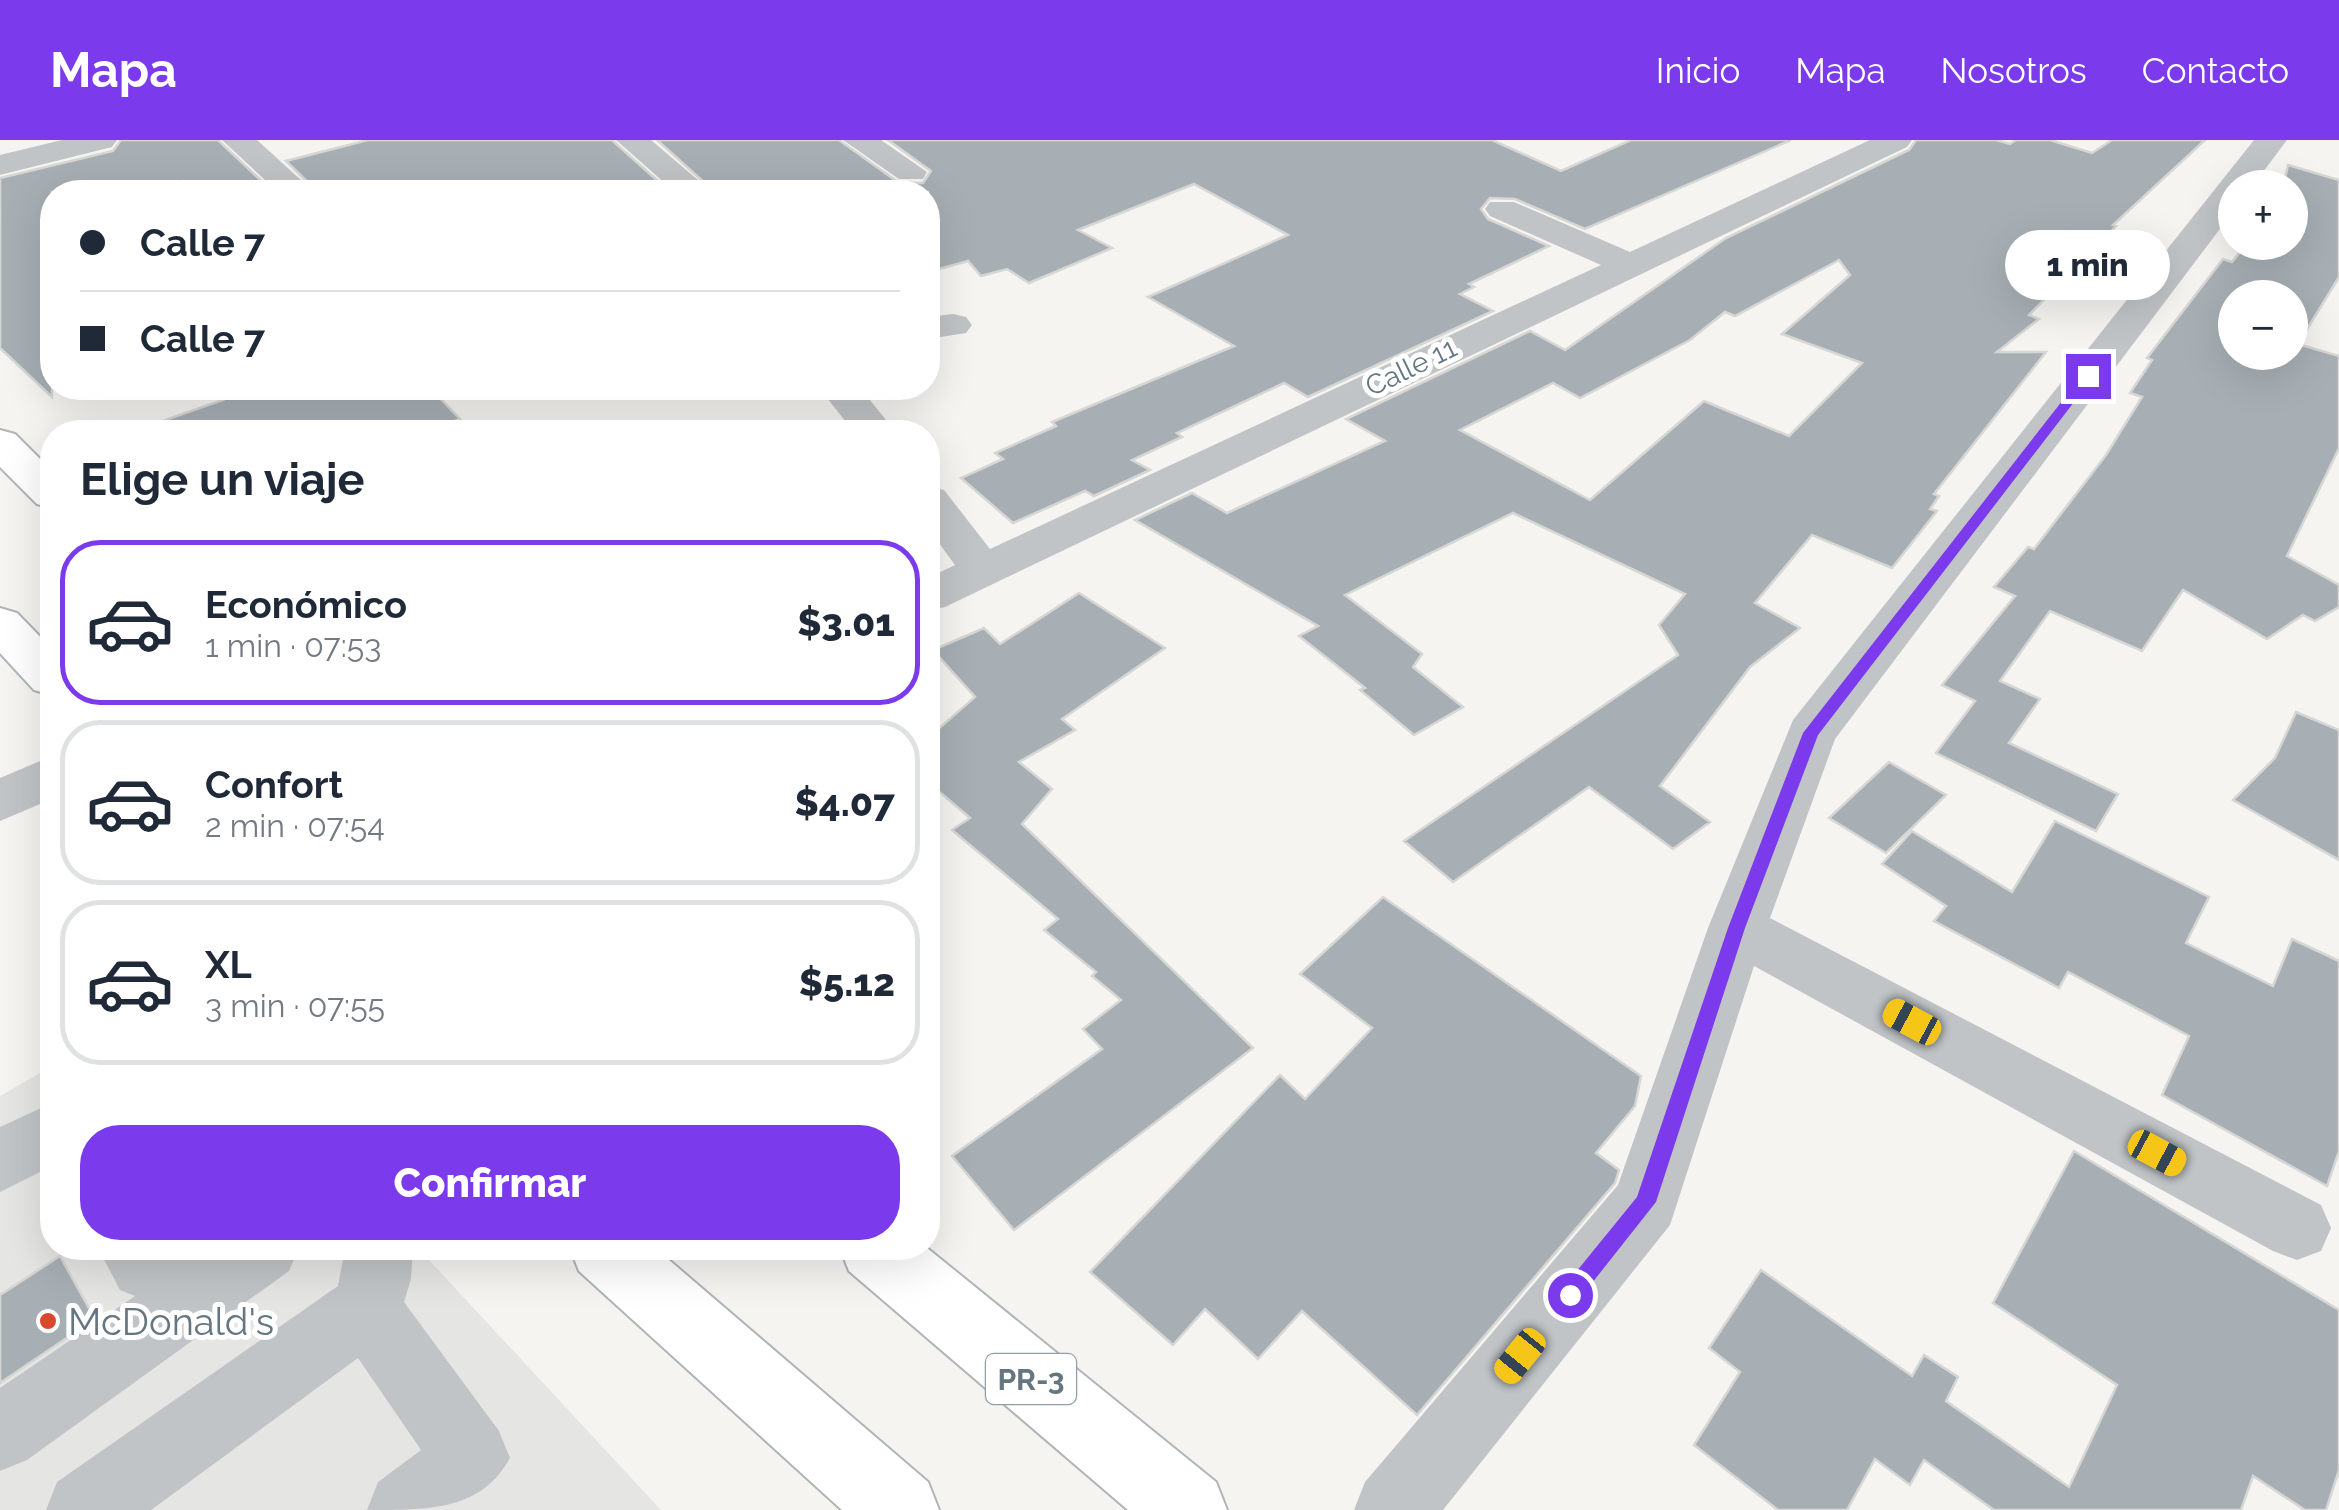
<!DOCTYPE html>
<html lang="es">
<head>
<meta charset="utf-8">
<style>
	:root { --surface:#fff; --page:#f6f6f7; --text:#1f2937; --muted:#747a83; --line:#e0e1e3; --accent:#7c3aed }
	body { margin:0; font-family:Raleway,sans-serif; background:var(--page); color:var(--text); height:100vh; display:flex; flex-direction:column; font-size:38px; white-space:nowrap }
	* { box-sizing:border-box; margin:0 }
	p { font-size:32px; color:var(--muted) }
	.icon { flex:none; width:55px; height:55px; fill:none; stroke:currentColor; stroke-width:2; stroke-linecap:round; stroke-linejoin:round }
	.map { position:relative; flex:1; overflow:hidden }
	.details { position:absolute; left:40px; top:280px; width:900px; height:840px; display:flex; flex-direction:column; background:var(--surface); border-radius:40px; box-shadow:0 10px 40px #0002 }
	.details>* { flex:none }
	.guide { position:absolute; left:40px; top:40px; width:900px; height:220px; border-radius:40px; box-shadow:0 10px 40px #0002; display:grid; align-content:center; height:220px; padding:0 40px; background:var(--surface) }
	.fabs { position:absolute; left:2218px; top:30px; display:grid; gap:20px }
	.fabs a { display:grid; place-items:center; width:90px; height:90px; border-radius:50%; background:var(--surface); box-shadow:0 10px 40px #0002; font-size:50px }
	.end { position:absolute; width:45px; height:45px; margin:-22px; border:12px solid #7c3aed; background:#fff; box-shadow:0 0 0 5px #fff }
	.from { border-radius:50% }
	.bubble { position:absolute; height:70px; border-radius:35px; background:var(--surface); box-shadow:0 10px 40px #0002; font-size:32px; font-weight:800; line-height:70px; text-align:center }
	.car { position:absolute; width:30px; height:60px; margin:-30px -15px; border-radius:12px; box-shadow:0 0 8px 2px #0007; background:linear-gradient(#f5c518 24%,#345 0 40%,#f5c518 0 76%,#345 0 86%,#f5c518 0) }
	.guide b { display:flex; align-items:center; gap:35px; height:95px; font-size:38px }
	.guide b+b { border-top:2px solid var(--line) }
	.guide i { width:25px; height:25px; background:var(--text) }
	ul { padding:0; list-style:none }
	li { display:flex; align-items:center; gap:30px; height:165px; margin:0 20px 15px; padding:0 20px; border:5px solid var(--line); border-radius:40px }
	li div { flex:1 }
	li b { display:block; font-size:38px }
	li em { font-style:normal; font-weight:800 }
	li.current { border-color:var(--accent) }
	li>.icon { width:90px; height:90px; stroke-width:1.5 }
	h2 { padding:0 40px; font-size:45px; line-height:120px }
	.action { display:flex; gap:20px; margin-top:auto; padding:20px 40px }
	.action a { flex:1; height:115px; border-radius:40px; background:var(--accent); color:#fff; font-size:40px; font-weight:800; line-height:115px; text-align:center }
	header { display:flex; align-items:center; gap:60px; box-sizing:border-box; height:140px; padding:0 50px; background:var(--accent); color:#fff }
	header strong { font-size:48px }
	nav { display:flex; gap:55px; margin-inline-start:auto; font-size:35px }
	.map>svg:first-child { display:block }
</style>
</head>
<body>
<header>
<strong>Mapa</strong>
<nav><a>Inicio</a><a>Mapa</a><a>Nosotros</a><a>Contacto</a></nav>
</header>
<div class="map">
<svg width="2339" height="1370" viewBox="0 0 2339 1370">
	<rect width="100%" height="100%" fill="#f5f4f1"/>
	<path fill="#e5e6e4" d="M52,926v182h366l243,262h-661v-414z"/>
	<g fill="#a7afb4" stroke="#d6d6d4" stroke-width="2.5" fill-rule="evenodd">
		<path d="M121,0h97l55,52h-88l-2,-11 -43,11h-88v205l-52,-49v-170l113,-27z"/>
		<path d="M368,0h244l58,52h-352l-32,-31z"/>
		<path d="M657,0h182l60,43h24l8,-12 -43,-31h604l69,31 70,-31h160l-206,89 -70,-30 -25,-1 -9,11 7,10 61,27 -80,38 5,3 -14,7 33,17 -185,86 -24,-14 -107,50 5,4 -50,23 18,10 -56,26 -9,-5 -72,32 -52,-45 42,-19 -8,-6 61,-27 -4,-4 182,-76 -86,-49 140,-62 -94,-51 -116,46 34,18 -83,35 -22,-14 -26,7 -13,-15 -40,11v-80h-213z"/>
		<path d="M1916,0h80l14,4 6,-4h34l42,13 20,-13h93l-92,85 3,1 -87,89 10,4 -42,33h49l-112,142 5,2 -9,13 7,2 -45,57 -80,-33 -57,68 45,25 -50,39 -90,119 50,36 -37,27 -84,-62 -136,95 -49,-41 274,-186 -19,-30 26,-31 -172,-81 -168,82 77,59 -9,13 50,40 -49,28 -54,-45 5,-2 -66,-52 19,-10 -183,-106 57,-27 35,20 158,-72 -39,-22 184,-88 35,19 161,-112 183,-88zM1839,120l11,15 -68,59 80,29 -73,73 -85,-35 -114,99 -130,-70 93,-47 27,15 110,-58 35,-28 10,4z"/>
		<path d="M2288,25l51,15v97l-41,67 41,12v92l-52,108 52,29v22l-24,14 -12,-6 -36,24 -84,-49 -41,61 -92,-40 -50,70 40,18 -31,44 109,51 -22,37 -160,-78 39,-52 -33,-16 73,-89 -21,-9 34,-40 6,2 72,-94 36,-58 -12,-4 22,-33 -5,-2 76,-99 9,3 16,-20h42v-54h-7zM2235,158h55v54h-55z"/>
		<path d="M214,248h216l30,31 -37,13h-271l-1,-7 72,-25z"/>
		<path d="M1079,453l86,55 -103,71 13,11 -56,32 33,27 -30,35 231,224 -239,182 -62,-74 150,-107 -19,-20 38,-29 -29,-24 4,-4 -52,-42 14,-11 -106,-89 18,-12 -42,-36v-44l47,-41 -42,-47 51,-22 16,16z"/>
		<path d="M2296,572l43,18v130l-106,-60 42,-42z"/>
		<path d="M1889,622l57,33 -60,58 -57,-35z"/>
		<path d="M2055,681l154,76 -23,46 87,43 19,-47 47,22v190l-12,35 -165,-91 27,-59 -121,-64 -9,16 -125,-67 12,-15 -64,-42 30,-33 100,61z"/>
		<path d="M1383,757l258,179 -6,30 -39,47 23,17 -4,13 -198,232 -115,-104 -44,48 -53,-50 -32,36 -83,-73 190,-197 25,24 67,-71 -72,-54z"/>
		<path d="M2074,1011l265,159v160l-13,40h-21l-52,-34 -12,34h-247l-70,-50 -14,25 -35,-26 -28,51h-69l-84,-65 46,-73 -31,-24 52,-78 151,106 12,-21 34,22 -12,24 123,86 48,-102 -124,-82z"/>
		<path d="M60,1116l35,63 -95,64v-88z"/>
	</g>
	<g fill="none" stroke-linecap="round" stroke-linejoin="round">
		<g stroke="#b1b5b7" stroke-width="4">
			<g id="highway">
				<path d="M0,290l15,4 37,37v37l-15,-4 -37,-37z"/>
				<path d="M0,468l17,5 35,36v46l-18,-5 -34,-37z"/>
				<path d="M570,1108h85l273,234 11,28h-97l-263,-239z"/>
				<path d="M840,1108h87l289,234 11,28h-99l-279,-239z"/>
			</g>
		</g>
		<g fill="#c0c4c7" fill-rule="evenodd">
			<path d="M62,0h55l-5,7 -112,28v-20z"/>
			<path d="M222,0h35l57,52h-36z"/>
			<path d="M616,0h35l61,52h-37z"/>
			<path d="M843,0h38l46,32 -4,7h-24z"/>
			<path d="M1870,0h42l-5,7 -962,460 -17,4v-33l27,-13 -27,-37v-42l16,4 46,59 611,-284 -111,-49 -5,-7 5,-7h24l116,50z"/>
			<path d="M2254,0h33l-36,48h-16v21l-400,530 -65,179 551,287 10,23 -10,23 -24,9 -24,-9 -519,-285 -84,259 -227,285h-89l11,-28 253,-297 90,-257 85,-208z"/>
			<path d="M953,174l13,3 6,8 -6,8 -38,6v-22z"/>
			<path d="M819,248h41l36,44h-42z"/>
			<path d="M52,616v43l-52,22v-43z"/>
			<path d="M52,963v63l-52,26v-65z"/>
			<path d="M98,1108h201l-10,23 -262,189 -27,11v-83l135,-92 -15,-6z"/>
			<path d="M345,1108h68l-2,31 -7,23 95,129 11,27c-29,52 -78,52 -143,52l11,-28 43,-32 -63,-92 -207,152h-105l11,-28 281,-196z"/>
		</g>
		<use href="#highway" fill="#fff" fill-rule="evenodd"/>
	</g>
	<path fill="#7c3aed" d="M2084,233l10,3 -276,359 -73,193 -89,274 -79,100h-14l-3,-7 3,-7 74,-91 91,-269 75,-195z"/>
	<circle fill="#d9492d" stroke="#fff" stroke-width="4" cx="48" cy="1181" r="10"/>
	<g text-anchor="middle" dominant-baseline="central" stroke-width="10" stroke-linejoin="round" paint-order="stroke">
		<g font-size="28" fill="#657680" stroke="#fff">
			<text transform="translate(1411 227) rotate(-26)">Calle 11</text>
		</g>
		<rect fill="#fff" stroke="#939fa6" stroke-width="2.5" x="986" y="1214" width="90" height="50" rx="8"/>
		<g font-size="30" font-weight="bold" fill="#657680">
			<text x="1031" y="1239">PR-3</text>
		</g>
		<g font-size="38" fill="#657680" stroke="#fff" text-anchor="start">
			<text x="68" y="1181">McDonald's</text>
		</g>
	</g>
</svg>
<div class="fabs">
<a>+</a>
<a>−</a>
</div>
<i class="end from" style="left:1570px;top:1155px"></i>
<i class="end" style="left:2088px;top:236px"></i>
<div class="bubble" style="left:2005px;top:90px;width:165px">1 min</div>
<i class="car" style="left:1912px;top:882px;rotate:298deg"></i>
<i class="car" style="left:2157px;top:1013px;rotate:118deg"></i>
<i class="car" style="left:1520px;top:1216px;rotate:219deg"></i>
<div class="guide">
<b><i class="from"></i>Calle 7</b>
<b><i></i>Calle 7</b>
</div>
<section class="details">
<h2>Elige un viaje</h2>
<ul>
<li class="current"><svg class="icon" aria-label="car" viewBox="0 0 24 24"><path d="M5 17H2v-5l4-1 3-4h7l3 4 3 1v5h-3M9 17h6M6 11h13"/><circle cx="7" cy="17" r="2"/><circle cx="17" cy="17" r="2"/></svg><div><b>Económico</b><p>1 min · 07:53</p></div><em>$3.01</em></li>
<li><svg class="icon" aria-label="car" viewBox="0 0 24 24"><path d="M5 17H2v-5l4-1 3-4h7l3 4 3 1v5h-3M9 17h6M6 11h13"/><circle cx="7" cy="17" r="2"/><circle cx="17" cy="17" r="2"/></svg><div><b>Confort</b><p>2 min · 07:54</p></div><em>$4.07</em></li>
<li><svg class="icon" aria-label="car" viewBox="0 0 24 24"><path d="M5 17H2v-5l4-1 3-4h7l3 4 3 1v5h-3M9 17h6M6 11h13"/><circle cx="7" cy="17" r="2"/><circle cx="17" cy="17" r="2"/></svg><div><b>XL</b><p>3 min · 07:55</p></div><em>$5.12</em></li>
</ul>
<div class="action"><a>Confirmar</a></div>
</section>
</div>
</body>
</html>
